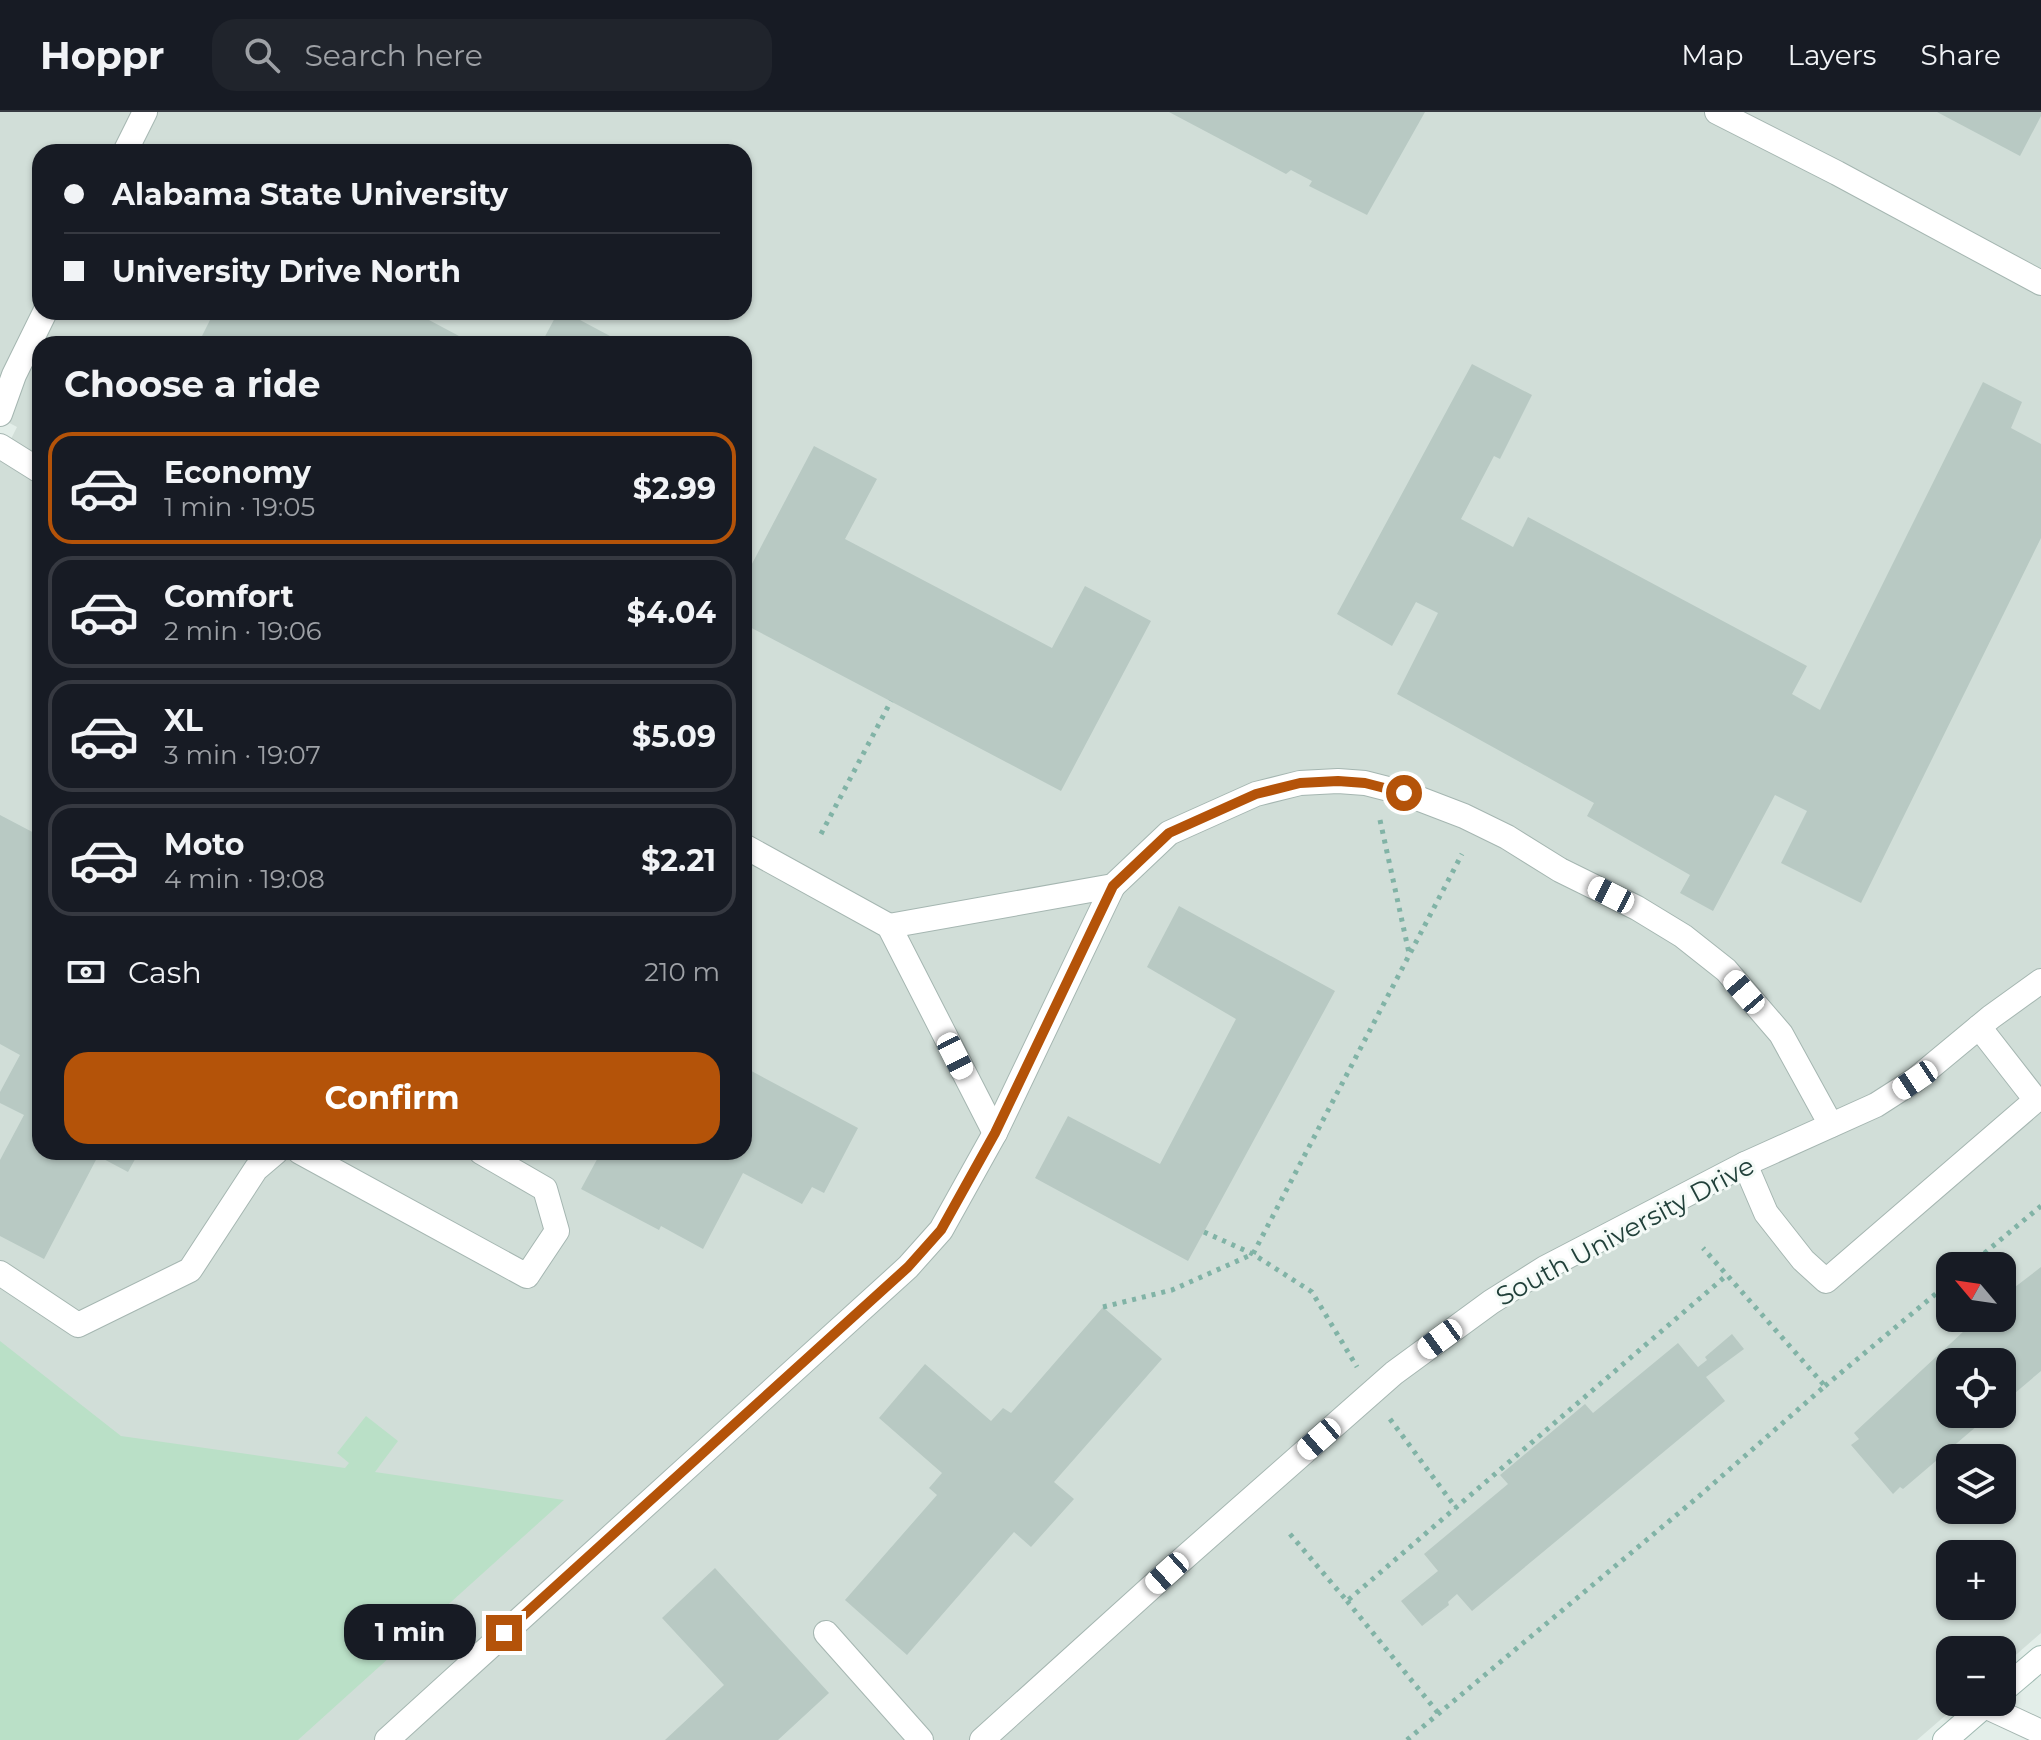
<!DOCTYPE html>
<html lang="en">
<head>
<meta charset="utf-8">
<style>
	:root { --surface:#171b24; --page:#20242c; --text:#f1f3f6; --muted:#9ea1a6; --line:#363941; --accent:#b45309 }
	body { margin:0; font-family:Montserrat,sans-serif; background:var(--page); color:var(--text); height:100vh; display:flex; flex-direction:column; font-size:30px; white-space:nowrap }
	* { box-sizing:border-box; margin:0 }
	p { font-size:26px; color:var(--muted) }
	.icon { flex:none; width:44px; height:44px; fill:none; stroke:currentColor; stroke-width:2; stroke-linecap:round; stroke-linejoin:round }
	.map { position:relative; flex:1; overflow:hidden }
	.drawer { position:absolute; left:32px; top:224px; width:720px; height:824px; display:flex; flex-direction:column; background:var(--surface); border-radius:24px; box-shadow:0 2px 6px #0004 }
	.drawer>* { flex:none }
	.top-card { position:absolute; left:32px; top:32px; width:720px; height:176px; border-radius:24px; box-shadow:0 2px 6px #0004; display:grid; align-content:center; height:176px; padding:0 32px; background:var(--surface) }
	.needle { width:52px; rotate:299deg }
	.controls { position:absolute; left:1936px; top:1140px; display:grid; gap:16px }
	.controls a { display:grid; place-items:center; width:80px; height:80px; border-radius:16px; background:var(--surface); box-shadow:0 2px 6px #0004; font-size:40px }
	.end { position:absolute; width:36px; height:36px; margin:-18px; border:10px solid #b45309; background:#fff; box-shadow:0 0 0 4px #fff }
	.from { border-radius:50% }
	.bubble { position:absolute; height:56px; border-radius:24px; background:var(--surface); box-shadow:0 2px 6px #0004; font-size:26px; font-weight:700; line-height:56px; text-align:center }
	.car { position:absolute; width:24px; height:48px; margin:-24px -12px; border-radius:10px; box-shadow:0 0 6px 2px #0007; background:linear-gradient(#fff 24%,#345 0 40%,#fff 0 76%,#345 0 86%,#fff 0) }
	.top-card b { display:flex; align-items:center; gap:28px; height:76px; font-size:30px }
	.top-card b+b { border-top:2px solid var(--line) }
	.top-card i { width:20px; height:20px; background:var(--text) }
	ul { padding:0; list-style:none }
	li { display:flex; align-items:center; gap:24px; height:112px; margin:0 16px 12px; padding:0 16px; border:4px solid var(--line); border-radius:24px }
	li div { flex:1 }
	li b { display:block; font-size:30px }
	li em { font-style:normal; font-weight:700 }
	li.current { border-color:var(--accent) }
	li>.icon { width:72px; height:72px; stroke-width:1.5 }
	h2 { padding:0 32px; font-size:36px; line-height:96px }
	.pay { display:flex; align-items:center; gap:20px; height:88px; padding:0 32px; font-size:30px }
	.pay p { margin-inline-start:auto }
	.button { display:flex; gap:16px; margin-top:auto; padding:16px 32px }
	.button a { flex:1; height:92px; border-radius:24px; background:var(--accent); color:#fff; font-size:32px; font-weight:700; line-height:92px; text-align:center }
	header { display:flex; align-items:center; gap:48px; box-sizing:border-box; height:112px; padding:0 40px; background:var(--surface); border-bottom:2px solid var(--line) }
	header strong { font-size:38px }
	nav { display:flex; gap:44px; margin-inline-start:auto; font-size:28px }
	.search { width:560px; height:72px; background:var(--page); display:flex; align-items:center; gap:20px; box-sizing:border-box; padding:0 28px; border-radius:24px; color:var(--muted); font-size:30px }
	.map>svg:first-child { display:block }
</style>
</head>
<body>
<header>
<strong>Hoppr</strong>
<div class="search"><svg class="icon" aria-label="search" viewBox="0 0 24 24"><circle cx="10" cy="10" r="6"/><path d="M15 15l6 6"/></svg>Search here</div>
<nav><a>Map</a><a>Layers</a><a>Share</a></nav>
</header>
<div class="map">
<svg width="2041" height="1628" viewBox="0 0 2041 1628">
	<rect width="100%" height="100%" fill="#e3eee9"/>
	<path fill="#d1ded8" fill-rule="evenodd" d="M0,0h2041v1521l-39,34v-17h-52v52h11l-44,38h-1917v-1279l17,-34 -17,-9zM40,40h704v160h-704zM40,232h704v808h-704zM1950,1154h52v52h-52zM1950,1250h52v52h-52zM1950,1346h52v52h-52zM1950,1442h52v52h-52z"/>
	<path fill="#bae0c7" d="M0,1229l121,95 224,32 4,-5 -12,-10 29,-37 32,25 -23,31 189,28 -266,240h-298z"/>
	<g fill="#b8c9c3">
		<path d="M1169,0h256l-58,103 -58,-29 3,-5 -21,-11 -5,4z"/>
		<path d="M1937,0h104v4l-21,40z"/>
		<path d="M214,200h200l60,32h-256l-16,-8z"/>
		<path d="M558,200h7l60,32h-84z"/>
		<path d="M1472,252l60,31 -32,64 -6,-3 -33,63 52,28 15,-30 279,149 -15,28 28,16 163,-328 39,20 -11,26 30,16v94l-180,365 -80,-40 26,-52 -32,-16 -62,116 -33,-18 10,-18 -103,-59 7,-13 -197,-109 41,-81 -22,-11 -24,44 -55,-32z"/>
		<path d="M814,334l63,33 -32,60 207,109 33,-62 66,35 -90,170 -317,-167v-45z"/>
		<path d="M0,703l40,21v316h99l-11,20 -30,-16 -54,103 -44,-23v-76l24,-45 -24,-12v-11l20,-37 -20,-11z"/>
		<path d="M1179,794l156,85 -147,270 -153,-83 33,-62 92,48 76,-145 -89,-52z"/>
		<path d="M744,955l114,61 -34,65 -12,-6 -10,17 -59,-31 -40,76 -42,-23 -2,4 -78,-41 20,-37h143z"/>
		<path d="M2041,1155v104l-39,33v-42h-52v52h41l-88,75 -3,-2 -7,7 -42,-49 8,-6 -5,-6 124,-115h24v-21z"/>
		<path d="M1103,1195l59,52 -108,123 20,17 -43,48 -17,-15 -107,123 -62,-55 92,-105 -8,-7 13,-15 -63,-55 46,-54 66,57 12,-13 8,5z"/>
		<path d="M1732,1222l12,15 -38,28 19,24 -253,210 -15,-17 -9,8 1,3 -27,21 -21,-25 37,-30 -14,-17 84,-70 -8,-9 85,-71 8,9 85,-70 20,24 9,-7 -2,-3z"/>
		<path d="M715,1456l114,125 -51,47h-113l59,-55 -62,-67z"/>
	</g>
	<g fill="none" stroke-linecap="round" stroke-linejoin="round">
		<g stroke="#a5b6b1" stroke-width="26">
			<g id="lane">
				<path d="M300,1040l227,124 30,-45 -12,-42 -64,-37"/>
				<path d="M1745,1052l21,49 37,47 23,21 210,-181 -57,-73"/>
				<path d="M0,1161l78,52 112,-55 66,-101 20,-17"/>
				<path d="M826,1521l95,107"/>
			</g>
		</g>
		<g stroke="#a5b6b1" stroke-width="26">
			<g id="street">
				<path d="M1717,0l120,61 204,110"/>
				<path d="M125,40l20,-40"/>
				<path d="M0,302l14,-39 31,-63"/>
				<path d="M0,334l40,25"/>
				<path d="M744,734l145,80 106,207"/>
				<path d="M889,814l224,-40 56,-53 87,-39 44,-11 38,-2 27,2 39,10 60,23 43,21 53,33 77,38 46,28 43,34 55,64 50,91"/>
				<path d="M1985,1594l56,26"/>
				<path d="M387,1628l521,-473 33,-37 54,-97 118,-247"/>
				<path d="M982,1628l185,-167 227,-200 97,-71 54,-34 200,-104 131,-59 39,-25 76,-63 50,-36"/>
			</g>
		</g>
		<g stroke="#a0bab2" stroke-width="26">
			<g id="secondary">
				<path d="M2002,1579l39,-33"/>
				<path d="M1945,1628l44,-38"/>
			</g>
		</g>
		<g stroke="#81b3a6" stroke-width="5" stroke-dasharray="4 6" stroke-linecap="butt">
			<path d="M1380,708l29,133"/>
			<path d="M821,722l70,-133"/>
			<path d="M1204,1120l49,22 59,38 45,75"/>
			<path d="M1969,1154l72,-60"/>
			<path d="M1103,1195l69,-17 81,-36 209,-400"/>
			<path d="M1825,1274l125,-104"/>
			<path d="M1390,1307l66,89"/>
			<path d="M1290,1422l57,67 380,-326"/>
			<path d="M1347,1489l92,113"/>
			<path d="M1407,1628l291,-243 127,-111 -122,-138"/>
		</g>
		<use href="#lane" stroke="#fff" stroke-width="24"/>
		<use href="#street" stroke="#fff" stroke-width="24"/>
		<use href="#secondary" stroke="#fff" stroke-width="24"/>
	</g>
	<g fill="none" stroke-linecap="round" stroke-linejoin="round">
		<path stroke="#b45309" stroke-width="10" d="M504,1521l404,-366 33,-37 54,-97 118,-247 56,-53 87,-39 44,-11 38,-2 27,2 39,10"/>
	</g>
	<g text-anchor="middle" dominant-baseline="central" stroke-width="6" stroke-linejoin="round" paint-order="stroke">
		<g font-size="26" fill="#21403a" stroke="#f4faf7">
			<text transform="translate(1625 1119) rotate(-28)">South University Drive</text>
		</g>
	</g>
</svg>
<div class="controls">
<a><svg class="needle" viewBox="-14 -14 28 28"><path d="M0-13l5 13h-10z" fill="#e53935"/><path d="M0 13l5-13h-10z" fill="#9ea1a6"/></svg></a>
<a><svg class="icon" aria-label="locate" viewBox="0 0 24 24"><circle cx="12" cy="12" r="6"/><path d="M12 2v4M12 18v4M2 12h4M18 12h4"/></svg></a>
<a><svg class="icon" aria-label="layers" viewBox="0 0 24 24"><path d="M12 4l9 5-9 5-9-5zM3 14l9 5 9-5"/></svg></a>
<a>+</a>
<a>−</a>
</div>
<i class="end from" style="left:1404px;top:681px"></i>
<i class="end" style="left:504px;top:1521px"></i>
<div class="bubble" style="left:344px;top:1492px;width:132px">1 min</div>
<i class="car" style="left:1611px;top:783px;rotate:297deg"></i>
<i class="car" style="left:1744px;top:880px;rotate:319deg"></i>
<i class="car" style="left:955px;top:944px;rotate:153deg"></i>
<i class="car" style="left:1915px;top:968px;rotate:236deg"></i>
<i class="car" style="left:1440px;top:1227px;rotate:234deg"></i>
<i class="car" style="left:1319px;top:1327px;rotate:229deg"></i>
<i class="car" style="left:1167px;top:1461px;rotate:228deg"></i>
<div class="top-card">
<b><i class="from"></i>Alabama State University</b>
<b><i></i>University Drive North</b>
</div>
<section class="drawer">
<h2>Choose a ride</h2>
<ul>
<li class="current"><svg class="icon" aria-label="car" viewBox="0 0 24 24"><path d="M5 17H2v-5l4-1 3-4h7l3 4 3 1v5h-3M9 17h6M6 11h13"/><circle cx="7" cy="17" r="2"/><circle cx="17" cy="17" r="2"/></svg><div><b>Economy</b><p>1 min · 19:05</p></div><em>$2.99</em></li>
<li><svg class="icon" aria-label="car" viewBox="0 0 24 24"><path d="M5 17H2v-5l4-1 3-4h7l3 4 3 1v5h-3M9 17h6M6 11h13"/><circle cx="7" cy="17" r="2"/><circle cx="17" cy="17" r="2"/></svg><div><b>Comfort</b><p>2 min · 19:06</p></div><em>$4.04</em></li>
<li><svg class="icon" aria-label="car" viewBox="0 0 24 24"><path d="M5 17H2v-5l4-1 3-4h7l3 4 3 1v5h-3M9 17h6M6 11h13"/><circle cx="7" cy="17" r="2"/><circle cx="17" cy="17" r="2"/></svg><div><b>XL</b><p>3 min · 19:07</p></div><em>$5.09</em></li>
<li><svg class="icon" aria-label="car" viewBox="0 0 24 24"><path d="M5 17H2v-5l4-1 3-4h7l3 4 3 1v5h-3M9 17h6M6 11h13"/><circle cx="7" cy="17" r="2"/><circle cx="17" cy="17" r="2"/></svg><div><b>Moto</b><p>4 min · 19:08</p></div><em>$2.21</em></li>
</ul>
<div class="pay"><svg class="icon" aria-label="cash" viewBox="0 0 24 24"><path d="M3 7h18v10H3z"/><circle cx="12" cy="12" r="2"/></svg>Cash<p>210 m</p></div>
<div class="button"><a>Confirm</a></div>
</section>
</div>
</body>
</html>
